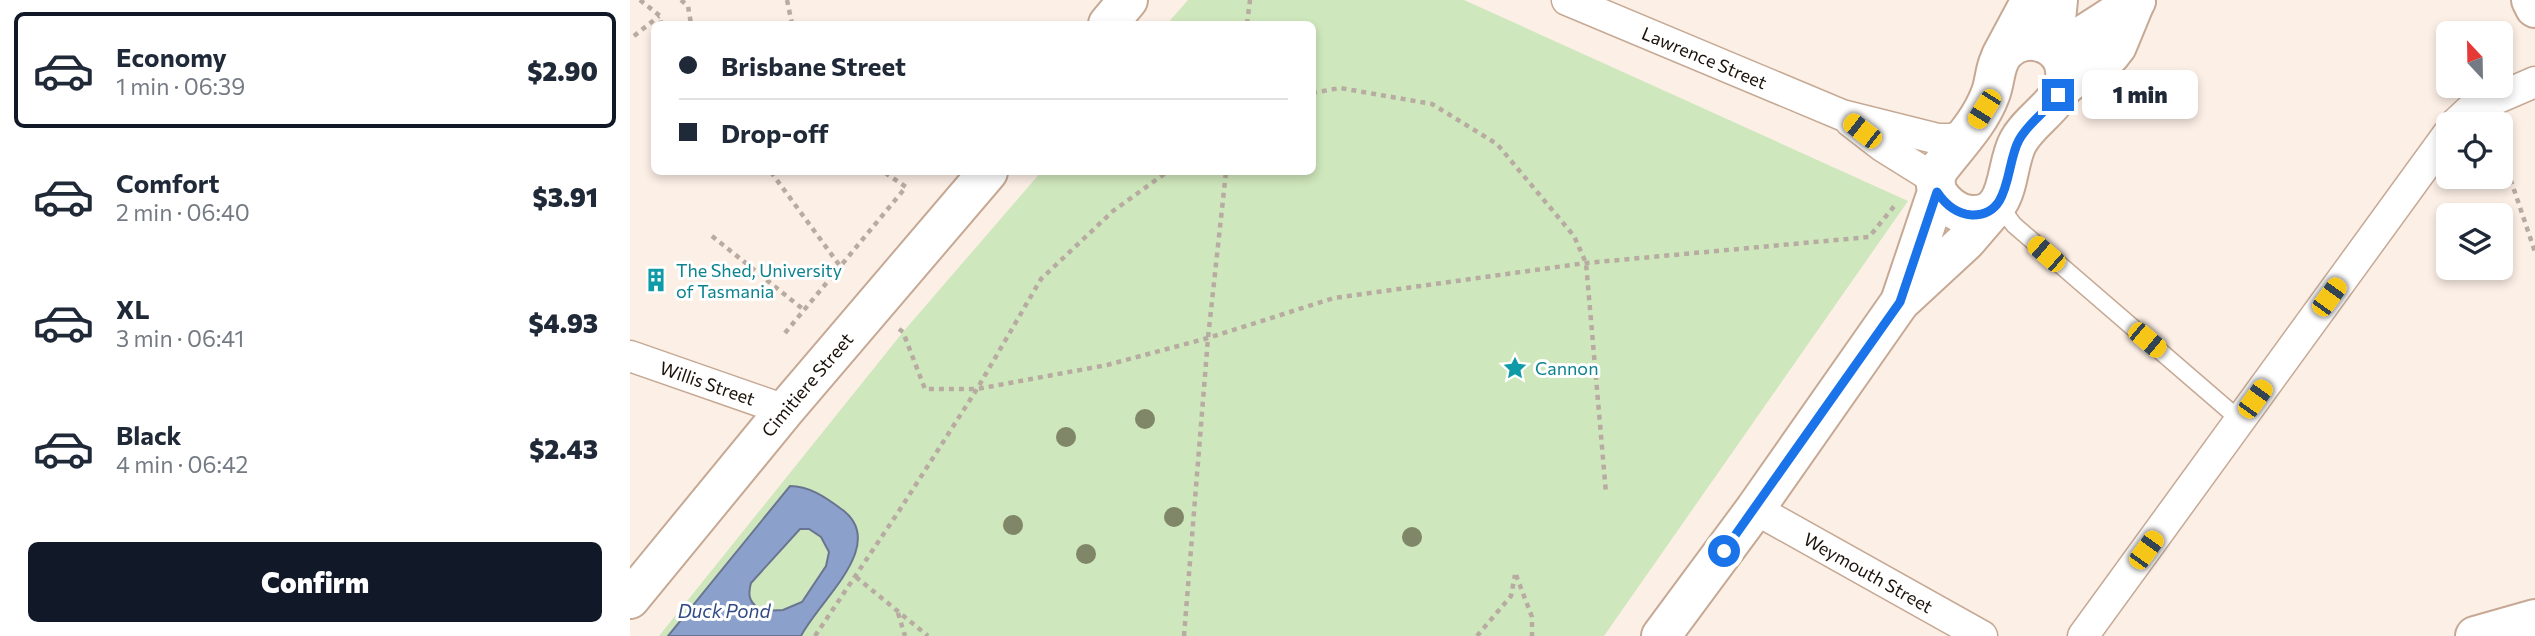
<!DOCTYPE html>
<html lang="en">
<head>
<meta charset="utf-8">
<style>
	:root { --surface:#fff; --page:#f2f2f3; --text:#1f2937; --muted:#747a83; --line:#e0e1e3; --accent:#111827 }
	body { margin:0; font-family:Commissioner,sans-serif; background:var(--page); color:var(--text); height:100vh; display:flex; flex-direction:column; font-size:26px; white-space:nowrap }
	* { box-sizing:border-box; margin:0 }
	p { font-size:23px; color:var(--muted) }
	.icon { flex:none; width:38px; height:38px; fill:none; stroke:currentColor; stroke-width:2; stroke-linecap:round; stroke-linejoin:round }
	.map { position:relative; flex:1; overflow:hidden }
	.side { display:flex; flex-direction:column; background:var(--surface); width:630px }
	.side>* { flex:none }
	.top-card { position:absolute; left:21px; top:21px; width:665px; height:154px; border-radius:10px; box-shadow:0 4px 10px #0003; display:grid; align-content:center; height:154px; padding:0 28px; background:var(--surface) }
	.needle { width:46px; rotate:338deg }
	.controls { position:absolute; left:1806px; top:21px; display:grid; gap:14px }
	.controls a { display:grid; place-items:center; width:77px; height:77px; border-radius:10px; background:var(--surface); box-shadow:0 4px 10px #0003; font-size:35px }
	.end { position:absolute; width:32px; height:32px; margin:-16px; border:9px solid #1a73e8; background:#fff; box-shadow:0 0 0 4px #fff }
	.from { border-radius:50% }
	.bubble { position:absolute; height:49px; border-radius:10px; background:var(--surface); box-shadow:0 4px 10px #0003; font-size:23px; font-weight:800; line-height:49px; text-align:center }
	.car { position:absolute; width:21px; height:42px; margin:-21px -10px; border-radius:9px; box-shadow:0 0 5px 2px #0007; background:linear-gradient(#f5c518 24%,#345 0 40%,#f5c518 0 76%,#345 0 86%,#f5c518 0) }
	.top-card b { display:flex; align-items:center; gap:24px; height:66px; font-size:26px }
	.top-card b+b { border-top:2px solid var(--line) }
	.top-card i { width:18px; height:18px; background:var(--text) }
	ul { padding:12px 0 0; list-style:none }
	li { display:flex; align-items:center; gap:21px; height:116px; margin:0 14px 10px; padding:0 14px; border:4px solid transparent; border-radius:10px }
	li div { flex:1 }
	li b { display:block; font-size:26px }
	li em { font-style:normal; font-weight:800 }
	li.on { border-color:var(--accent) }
	li>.icon { width:63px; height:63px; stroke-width:1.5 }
	.primary-button { display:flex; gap:14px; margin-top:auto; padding:14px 28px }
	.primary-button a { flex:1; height:80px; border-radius:10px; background:var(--accent); color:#fff; font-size:28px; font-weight:800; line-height:80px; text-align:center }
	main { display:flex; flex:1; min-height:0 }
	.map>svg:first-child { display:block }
</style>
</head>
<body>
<main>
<section class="side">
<ul>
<li class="on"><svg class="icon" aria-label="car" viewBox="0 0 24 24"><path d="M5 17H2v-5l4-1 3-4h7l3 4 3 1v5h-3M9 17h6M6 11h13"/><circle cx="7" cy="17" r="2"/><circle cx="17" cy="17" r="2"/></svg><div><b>Economy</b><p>1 min · 06:39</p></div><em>$2.90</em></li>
<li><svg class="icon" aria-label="car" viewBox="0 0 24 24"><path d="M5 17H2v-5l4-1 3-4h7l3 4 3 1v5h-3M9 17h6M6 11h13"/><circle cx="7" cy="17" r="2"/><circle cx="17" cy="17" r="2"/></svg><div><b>Comfort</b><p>2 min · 06:40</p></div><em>$3.91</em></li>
<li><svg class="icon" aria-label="car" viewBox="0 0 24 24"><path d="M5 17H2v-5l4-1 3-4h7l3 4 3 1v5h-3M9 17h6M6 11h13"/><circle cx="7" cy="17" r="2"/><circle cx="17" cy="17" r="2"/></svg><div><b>XL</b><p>3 min · 06:41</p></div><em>$4.93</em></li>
<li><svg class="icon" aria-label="car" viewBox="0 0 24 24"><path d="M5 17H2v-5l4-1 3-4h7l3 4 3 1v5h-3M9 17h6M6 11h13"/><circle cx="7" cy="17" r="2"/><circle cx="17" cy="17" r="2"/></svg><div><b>Black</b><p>4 min · 06:42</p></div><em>$2.43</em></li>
</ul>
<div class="primary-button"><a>Confirm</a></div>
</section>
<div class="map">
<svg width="1905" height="636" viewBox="0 0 1905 636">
	<rect width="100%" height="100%" fill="#fcefe6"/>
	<path fill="#cfe7bc" d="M558,0h276l444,201 -304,435h-945l244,-304 138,-160h271v-148h-145z"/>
	<path fill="#8ba0ca" stroke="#697590" stroke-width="2" fill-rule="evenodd" d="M160,486c19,0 35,11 50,22 51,35 -21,92 -39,128h-133zM170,529h9l12,8 8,15 -3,14 -24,36 -19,8 -21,1c-12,-8 -15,-14 -11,-28z"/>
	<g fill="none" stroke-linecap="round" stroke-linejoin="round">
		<g stroke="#c6a994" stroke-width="19">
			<path id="lane" d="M1368,204l16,21 226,195"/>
		</g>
		<g stroke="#c6a994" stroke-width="33">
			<g id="street">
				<path id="s1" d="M937,0l275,115 96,24h14l16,-6"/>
				<path d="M1221,122l31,24 53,33"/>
				<path d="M1825,124l15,-14 65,-28"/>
				<path id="s2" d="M0,356l155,54"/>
				<path id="s3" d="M1125,509l227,127"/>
				<path d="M1453,636l365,-502"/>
			</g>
		</g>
		<g stroke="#c6a994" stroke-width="42">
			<g id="secondary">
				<path d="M1901,0l4,8"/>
				<path d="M478,24l20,-24"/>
				<path d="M1427,52l79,-51"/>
				<path d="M1432,88l21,-17 27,-16 7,-9 19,-46"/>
				<path id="s4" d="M0,599l155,-189 203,-238"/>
				<path d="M1845,636l60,-17"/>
			</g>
		</g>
		<g stroke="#c6a994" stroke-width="42">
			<g id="highway">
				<path d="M1423,48l5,-48"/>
				<path d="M1371,56l30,-56"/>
				<path d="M1270,302l37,-110 -2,-13 4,-10c18,-24 40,-45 51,-74 6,-14 4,-33 16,-44 22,-22 63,-6 59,27 -4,27 -35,41 -47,64 -14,25 -6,75 -47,73 -15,-1 -26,-11 -34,-23"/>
				<path d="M1031,636l94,-127 145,-207 66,-61 31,-36"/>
			</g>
		</g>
		<g stroke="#b7aba2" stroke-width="4.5" stroke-dasharray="5 5" stroke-linecap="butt">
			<path d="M10,0l20,16 1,8"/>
			<path d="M51,0l7,6 3,18"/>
			<path d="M157,0l5,24"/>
			<path d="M617,24l3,-24"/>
			<path d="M4,36l25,-20"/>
			<path d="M682,93l28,-5 92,16 65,40 77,92 12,27 20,230"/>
			<path d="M1871,151l34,101"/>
			<path d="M141,172l69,94"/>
			<path d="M82,236l92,74"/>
			<path d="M269,329l4,3 22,57h52l130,-24 101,-27 126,-40 252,-35 283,-26 27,-33"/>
			<path d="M155,333l121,-146 -22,-15"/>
			<path d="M886,575l16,42v19"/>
			<path d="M226,577l72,59"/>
			<path d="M268,613l7,23"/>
			<path d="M185,636l84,-125 78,-122 64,-110 72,-68 54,-39"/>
			<path d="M554,636l24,-298 18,-166"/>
			<path d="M847,636l34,-40 4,-21"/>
		</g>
		<use href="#lane" stroke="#fff" stroke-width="16"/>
		<use href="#street" stroke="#fff" stroke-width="30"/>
		<use href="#secondary" stroke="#fff" stroke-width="38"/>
		<use href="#highway" stroke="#fff" stroke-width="38"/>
	</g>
	<g fill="#808668">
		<circle cx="515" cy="419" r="10"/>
		<circle cx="436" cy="437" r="10"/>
		<circle cx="544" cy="517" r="10"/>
		<circle cx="383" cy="525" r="10"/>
		<circle cx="782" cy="537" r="10"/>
		<circle cx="456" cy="554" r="10"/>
	</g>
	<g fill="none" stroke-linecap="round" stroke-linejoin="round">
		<path stroke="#1a73e8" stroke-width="9" d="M1094,551l176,-249 37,-110c8,12 20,22 35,23 40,1 33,-50 47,-75 10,-18 28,-29 39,-45"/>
	</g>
	<defs>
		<g id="building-bare" transform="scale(1.89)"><path d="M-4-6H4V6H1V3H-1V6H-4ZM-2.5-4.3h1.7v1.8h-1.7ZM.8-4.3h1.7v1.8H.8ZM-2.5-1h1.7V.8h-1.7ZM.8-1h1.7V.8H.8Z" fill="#0f9aa8" stroke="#fff" stroke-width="2.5" paint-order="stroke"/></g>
		<g id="sight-bare" transform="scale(1.89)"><path d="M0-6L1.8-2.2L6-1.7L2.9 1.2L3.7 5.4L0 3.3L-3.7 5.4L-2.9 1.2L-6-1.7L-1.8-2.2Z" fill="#0f9aa8" stroke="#fff" stroke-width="2.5" paint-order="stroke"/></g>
	</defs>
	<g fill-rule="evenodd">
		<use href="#building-bare" x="26" y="280"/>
		<use href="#sight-bare" x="885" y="368"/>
	</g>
	<g text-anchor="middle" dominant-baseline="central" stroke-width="6" stroke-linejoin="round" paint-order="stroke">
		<g font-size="18" fill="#1a1109" stroke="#fff">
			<text stroke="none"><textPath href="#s1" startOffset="149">Lawrence Street</textPath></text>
			<text stroke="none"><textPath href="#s2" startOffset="82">Willis Street</textPath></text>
			<text stroke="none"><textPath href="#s4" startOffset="278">Cimitiere Street</textPath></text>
			<text stroke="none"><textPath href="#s3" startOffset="130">Weymouth Street</textPath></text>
		</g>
		<g font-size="18" fill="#0d838f" stroke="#fff" text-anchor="start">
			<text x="46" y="270">The Shed, University<tspan x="46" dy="21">of Tasmania</tspan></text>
			<text x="905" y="368">Cannon</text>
		</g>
		<g font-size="19" font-style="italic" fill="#314a81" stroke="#fff">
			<text x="94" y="610">Duck Pond</text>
		</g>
	</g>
</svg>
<div class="controls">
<a><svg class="needle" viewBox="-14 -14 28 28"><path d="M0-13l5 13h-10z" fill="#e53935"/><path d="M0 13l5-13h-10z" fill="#747a83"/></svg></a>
<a><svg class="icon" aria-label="locate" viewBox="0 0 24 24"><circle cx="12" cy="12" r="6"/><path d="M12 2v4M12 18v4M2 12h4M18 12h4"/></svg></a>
<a><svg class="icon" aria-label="layers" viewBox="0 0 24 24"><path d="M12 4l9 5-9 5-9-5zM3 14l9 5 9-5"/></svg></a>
</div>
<i class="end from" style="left:1094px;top:551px"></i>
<i class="end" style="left:1428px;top:95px"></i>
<div class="bubble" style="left:1452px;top:70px;width:116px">1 min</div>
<i class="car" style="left:1354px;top:109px;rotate:212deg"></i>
<i class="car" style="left:1232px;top:131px;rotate:308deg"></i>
<i class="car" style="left:1416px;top:254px;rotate:311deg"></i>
<i class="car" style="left:1699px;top:297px;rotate:36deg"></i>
<i class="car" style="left:1517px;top:340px;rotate:130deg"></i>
<i class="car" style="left:1625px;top:399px;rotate:36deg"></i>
<i class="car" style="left:1516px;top:550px;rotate:36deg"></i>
<div class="top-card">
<b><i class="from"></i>Brisbane Street</b>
<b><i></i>Drop-off</b>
</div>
</div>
</main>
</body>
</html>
